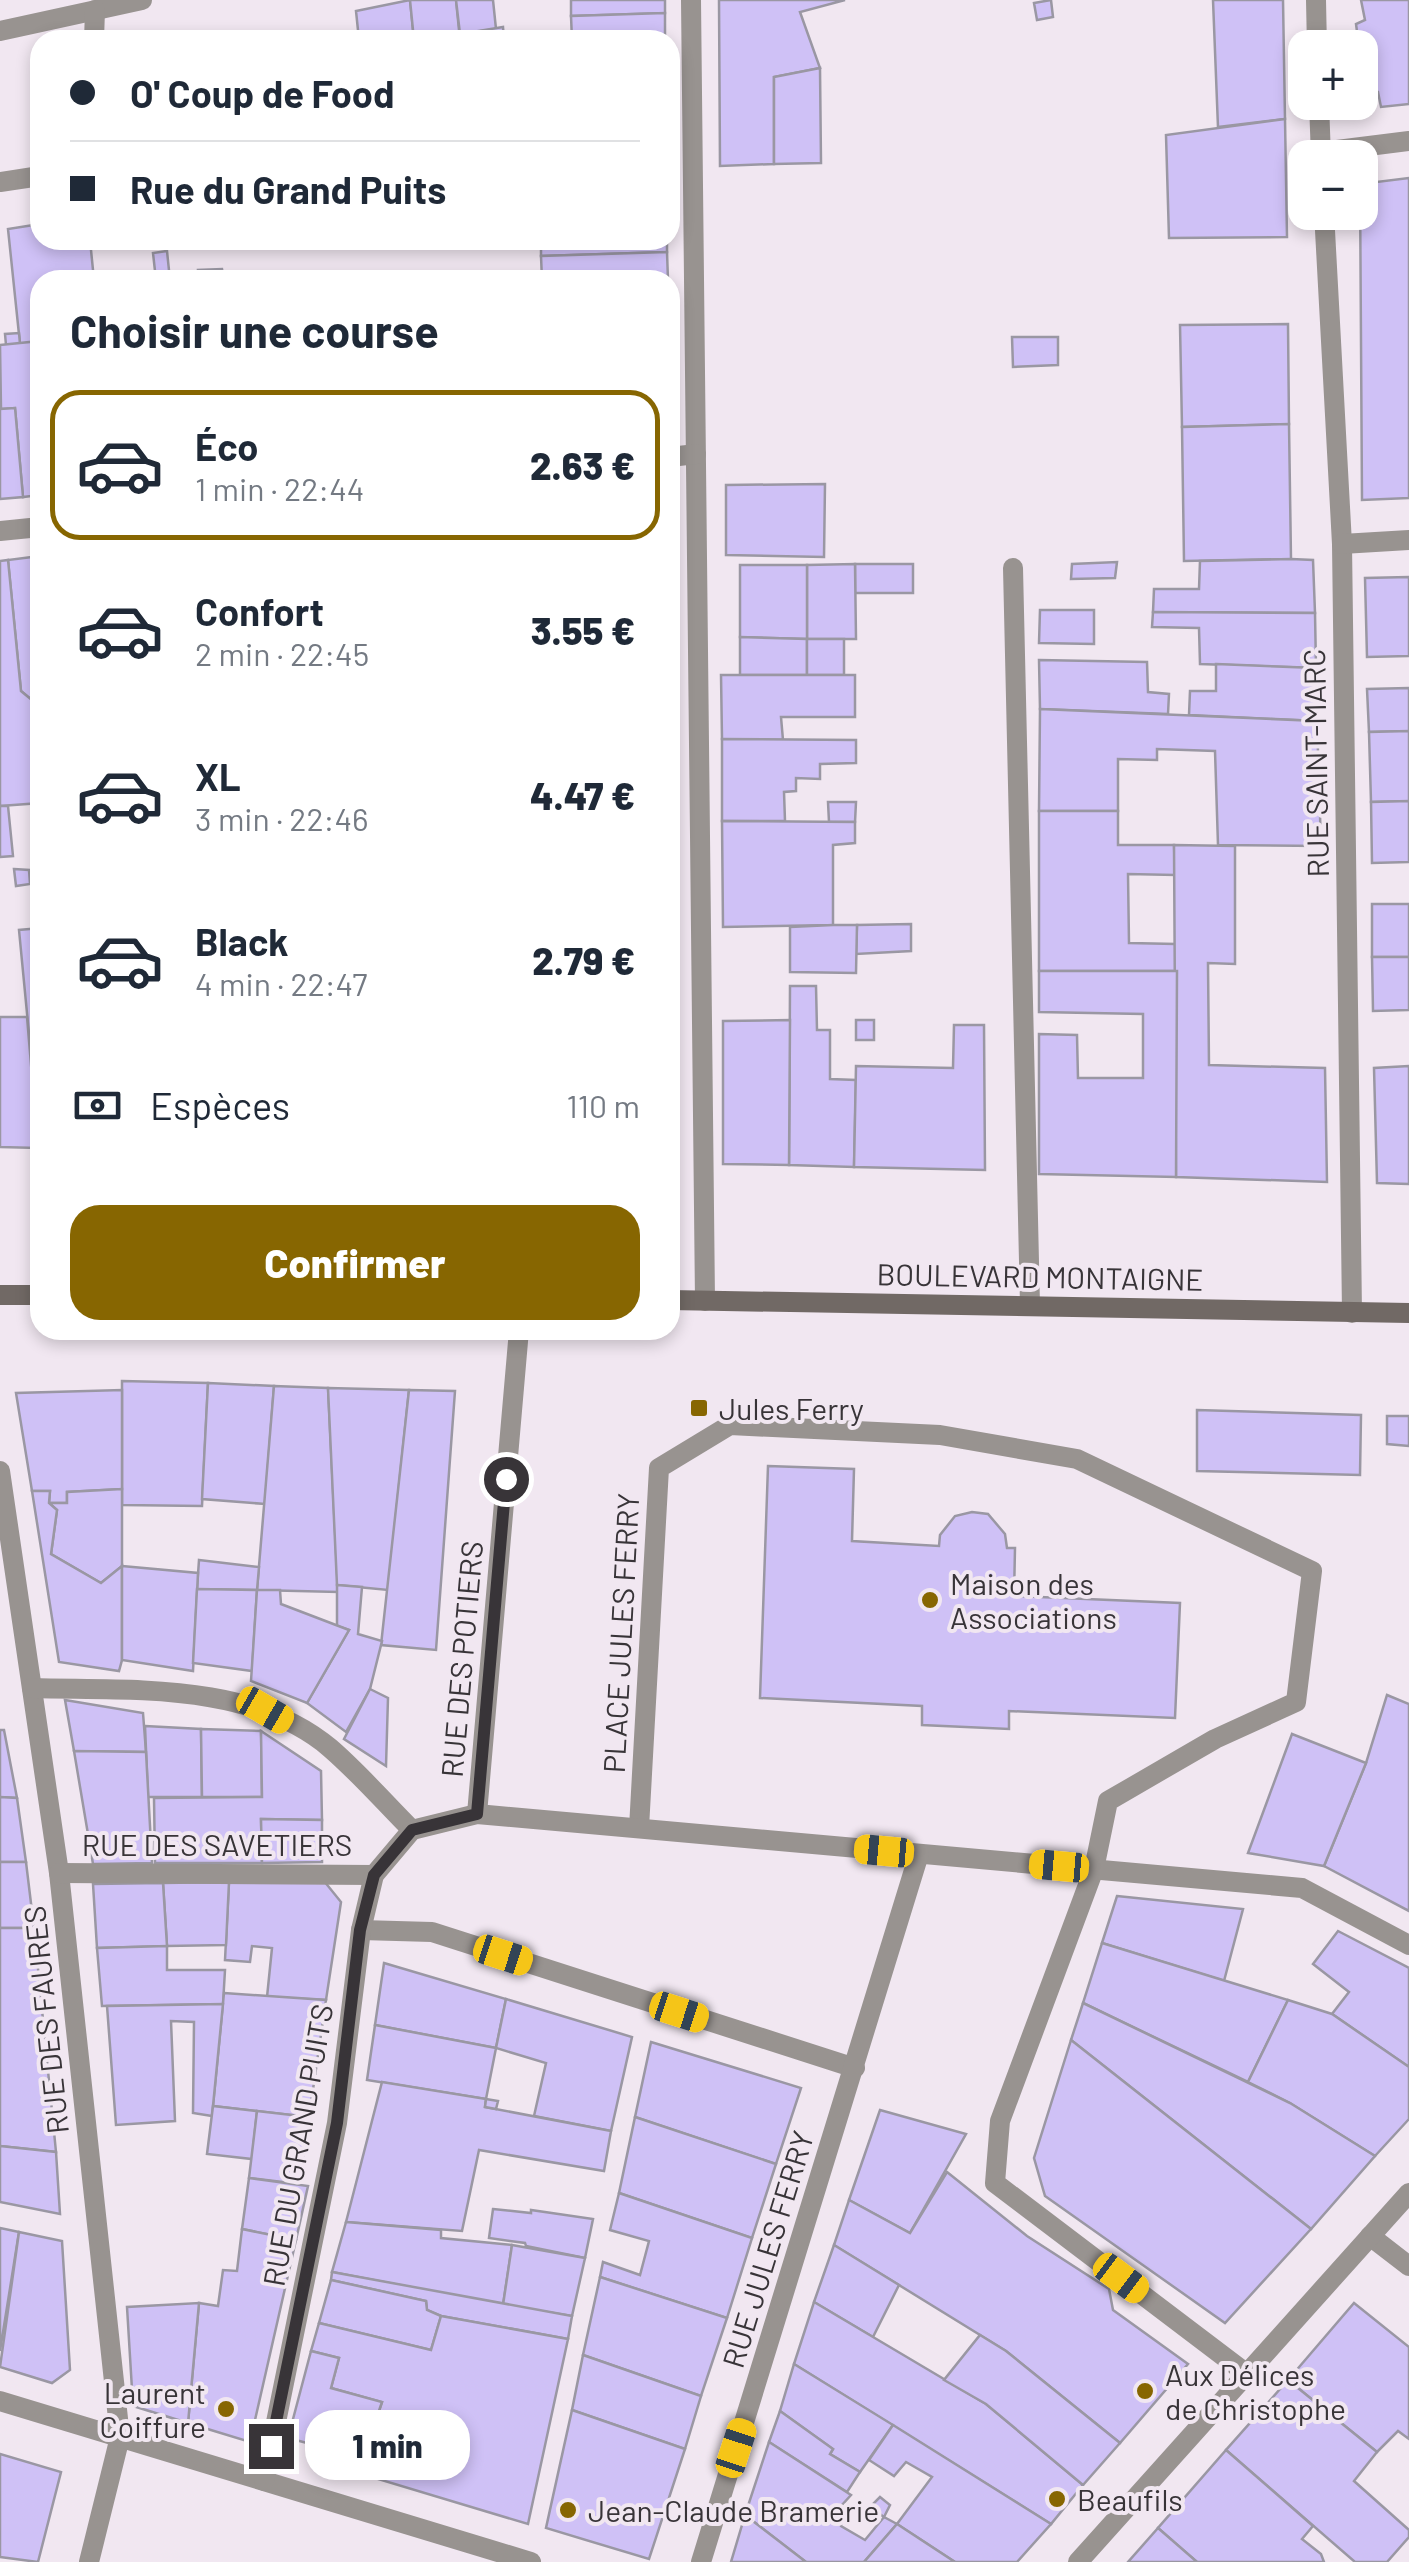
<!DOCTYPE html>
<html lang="fr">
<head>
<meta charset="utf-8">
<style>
	:root { --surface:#fff; --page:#f6f6f7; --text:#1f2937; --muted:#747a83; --line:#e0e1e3; --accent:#876601 }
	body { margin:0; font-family:Barlow,sans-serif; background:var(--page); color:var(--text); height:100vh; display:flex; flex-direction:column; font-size:38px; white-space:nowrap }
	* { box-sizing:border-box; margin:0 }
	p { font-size:32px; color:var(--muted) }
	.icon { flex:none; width:55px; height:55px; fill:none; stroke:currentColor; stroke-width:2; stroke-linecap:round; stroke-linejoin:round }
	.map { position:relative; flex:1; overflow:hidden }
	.side { position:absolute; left:30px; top:270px; width:650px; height:1070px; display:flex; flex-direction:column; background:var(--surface); border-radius:30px; box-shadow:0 5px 15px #0003 }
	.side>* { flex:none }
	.banner { position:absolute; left:30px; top:30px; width:650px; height:220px; border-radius:30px; box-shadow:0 5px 15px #0003; display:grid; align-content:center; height:220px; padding:0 40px; background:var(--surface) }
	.fabs { position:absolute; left:1288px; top:30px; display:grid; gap:20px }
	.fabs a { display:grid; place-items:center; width:90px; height:90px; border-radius:20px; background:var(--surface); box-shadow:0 5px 15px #0003; font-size:50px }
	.end { position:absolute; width:45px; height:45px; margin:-22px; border:12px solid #383438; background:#fff; box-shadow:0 0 0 5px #fff }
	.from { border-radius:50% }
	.bubble { position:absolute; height:70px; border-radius:30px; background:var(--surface); box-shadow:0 5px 15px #0003; font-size:32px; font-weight:800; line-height:70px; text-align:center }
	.car { position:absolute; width:30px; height:60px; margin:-30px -15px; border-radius:12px; box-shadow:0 0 8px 2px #0007; background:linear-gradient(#f5c518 24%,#345 0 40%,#f5c518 0 76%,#345 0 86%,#f5c518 0) }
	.banner b { display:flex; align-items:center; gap:35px; height:95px; font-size:38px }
	.banner b+b { border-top:2px solid var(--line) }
	.banner i { width:25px; height:25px; background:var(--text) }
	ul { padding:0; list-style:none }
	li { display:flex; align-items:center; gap:30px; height:150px; margin:0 20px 15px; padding:0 20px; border:5px solid transparent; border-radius:30px }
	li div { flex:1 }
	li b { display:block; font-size:38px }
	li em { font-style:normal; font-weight:800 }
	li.current { border-color:var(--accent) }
	li>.icon { width:90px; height:90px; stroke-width:1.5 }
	h2 { padding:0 40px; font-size:45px; line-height:120px }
	.pay { display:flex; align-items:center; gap:25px; height:110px; padding:0 40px; font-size:38px }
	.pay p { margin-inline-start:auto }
	.cta { display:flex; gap:20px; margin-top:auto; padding:20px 40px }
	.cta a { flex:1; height:115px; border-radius:30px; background:var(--accent); color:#fff; font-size:40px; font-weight:800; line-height:115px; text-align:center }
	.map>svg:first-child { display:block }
</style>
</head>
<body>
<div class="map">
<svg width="1409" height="2562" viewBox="0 0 1409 2562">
	<rect width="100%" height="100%" fill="#f1e7f1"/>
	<g fill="#cfc1f6" stroke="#9a97a3" stroke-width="2.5">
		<path d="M410,0l4,40h-55l-3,-29z"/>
		<path d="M410,0h46l4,40h-46z"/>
		<path d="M456,0h37l3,29 -36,5z"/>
		<path d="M571,0h94v13l-94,3z"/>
		<path d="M719,0h126l-45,12 20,56 -46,9v87l-54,2z"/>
		<path d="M1051,0l2,17 -16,3 -3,-17z"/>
		<path d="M1213,0h70l2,119 -67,8z"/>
		<path d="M1361,0h48v104l-28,3 -3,-15h-13l-9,-68 9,-4z"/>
		<path d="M665,13v27h-93l-1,-24z"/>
		<path d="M503,27l1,13h-44v-6z"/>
		<path d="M820,68l1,95 -47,1v-87z"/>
		<path d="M1285,119l2,118 -118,1 -3,-103z"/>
		<path d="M1409,178v320l-47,2 -2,-316z"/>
		<path d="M40,224v16h50l4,40h-54v61l-20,3 -12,-115z"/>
		<path d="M541,240h126v12l-126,4z"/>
		<path d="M167,251l3,29h-14l-3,-27z"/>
		<path d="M667,252l1,28h-126l-1,-24z"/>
		<path d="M222,269l2,11h-25l-1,-10z"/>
		<path d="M1288,324l1,100 -107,3 -2,-102z"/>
		<path d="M19,333l1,11 -14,1 -1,-11z"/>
		<path d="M1012,337h46v28l-45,2z"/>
		<path d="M40,341v154l-17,2 -8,-89 -14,1 -1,-64z"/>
		<path d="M0,398l1,11 14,-1 8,89 -23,2z"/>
		<path d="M1289,424l2,135 -107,2 -2,-134z"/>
		<path d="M825,484l-1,73 -98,-2v-70z"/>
		<path d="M40,556v144l-7,1 -12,-10 -13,-131z"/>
		<path d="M1291,559l22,1 2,53 -162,-1 1,-23h45l1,-28z"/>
		<path d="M8,560l13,131 12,10 7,-1v103l-40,3v-245z"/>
		<path d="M1117,562l-2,16 -44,1 1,-15z"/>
		<rect x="855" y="564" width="58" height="29"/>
		<path d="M855,564l1,75h-49v-74z"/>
		<path d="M740,565h67v74l-67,-2z"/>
		<path d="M1409,577v79l-42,1 -2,-79z"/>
		<path d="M1040,610h54v34l-55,-1z"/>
		<path d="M1153,612l162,1 1,55 -116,-4 -1,-36 -47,-1z"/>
		<path d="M740,637l67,2v36h-67z"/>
		<rect x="807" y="639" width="37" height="36"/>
		<path d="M1039,660l108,2 1,30 21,2 -1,20 -128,-5z"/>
		<path d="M1216,664l100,4 1,53 -128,-6 1,-24h26z"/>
		<path d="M721,675h134v42h-74l2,23 -61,-1z"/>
		<path d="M1409,688v43l-40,1 -2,-43z"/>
		<path d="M1040,709l277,12 4,125 -103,-1 -3,-94 -58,-2v11l-39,-1v52h-79z"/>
		<path d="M1409,731v70l-38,1 -2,-70z"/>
		<path d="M722,739l134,1v23l-36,1v15l-24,-1v13l-12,1 1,29h-63z"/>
		<path d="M1409,801v61l-37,1 -1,-61z"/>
		<path d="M828,802h28l-1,20h-26z"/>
		<path d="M0,806h8l5,50 -13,1z"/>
		<path d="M1039,811h79v34h56l1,30 -47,-1 1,69 47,1 1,27h-138z"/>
		<path d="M722,821l133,1v21l-22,2v80l-110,2z"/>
		<path d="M1174,845l61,1v118l-27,-1 1,102 116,3 2,114 -151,-5z"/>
		<path d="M14,869l15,1 1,14 -14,2z"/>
		<rect x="1372" y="904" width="37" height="53"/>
		<path d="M911,924v27l-55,3 1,-29z"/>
		<path d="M833,925h24l-1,48 -66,-1v-45z"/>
		<path d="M40,928v220l-21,-218z"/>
		<path d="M1372,957h37v53l-36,1z"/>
		<path d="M1039,971h138l-1,206 -137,-3v-140l38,1 1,43h65v-64l-104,-2z"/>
		<path d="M790,986h26l1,44h13v49l26,1 -2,87 -65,-2z"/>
		<path d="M0,1017h27l11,131 -38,-1z"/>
		<path d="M670,1018l2,39 -1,106h-1z"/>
		<path d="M790,1020l-1,145 -66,-1v-143z"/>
		<rect x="856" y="1020" width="18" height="20"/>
		<path d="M954,1025h30l1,145 -131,-3 2,-101 97,2z"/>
		<path d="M1409,1066v118l-32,-1 -3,-115z"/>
		<path d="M122,1381l86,2 -6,123 -80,-1z"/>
		<path d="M208,1383l66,3 -9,118 -63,-5z"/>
		<path d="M274,1386l54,2 10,204 -81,-2z"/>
		<path d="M328,1388l81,2 -21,200 -51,-5z"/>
		<path d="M122,1390v99l-55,3v11h-18l1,-12h-18l-16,-98z"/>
		<path d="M409,1390l46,1 -19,259 -55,-5z"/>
		<path d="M1197,1410l164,5 -1,60 -163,-4z"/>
		<path d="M1387,1416h22v30l-22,-2z"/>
		<path d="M768,1466l86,3 -2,72 87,5 1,-11 15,-19 17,-4 16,2 17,20 2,14h8l-1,48 166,7 -5,115 -166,-7v18l-87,-4v-19l-162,-8z"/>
		<path d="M122,1489v77l-21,17 -50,-29 6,-44 -8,-7h18v-11z"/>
		<path d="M32,1491h18l-1,12 8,7 -6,44 50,29 21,-17v94l-3,11 -60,-9z"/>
		<path d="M199,1560l60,7 -2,23 -60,-1z"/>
		<path d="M122,1566l76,7 -5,98 -71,-11z"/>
		<path d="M337,1585l25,2 -4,47 24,7 -12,48 -24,43 -39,-29 42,-73 -12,-4z"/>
		<path d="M197,1589l60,1 -5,81 -59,-8z"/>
		<path d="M257,1590h23l1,14 68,26 -42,73 -56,-22z"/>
		<path d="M370,1689l18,9 -2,68 -42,-27z"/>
		<path d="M1387,1695l22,9v207l-85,-45 42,-103z"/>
		<path d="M65,1700l78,13 3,39 -72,-1z"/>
		<path d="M145,1726l56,3 1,68h-54z"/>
		<path d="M201,1729l60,2 1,66h-60z"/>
		<path d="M0,1730h4l13,68 -17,-1z"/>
		<path d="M261,1731l60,40 1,49 -61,-1 1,44h-107l-1,-65 108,-1z"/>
		<path d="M1292,1734l74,29 -42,103 -76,-13z"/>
		<path d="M74,1751l72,1 6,111 -59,1z"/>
		<path d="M0,1797l17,1 9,64h-26z"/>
		<path d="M261,1819l61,1v42l-60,1z"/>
		<path d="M0,1862h26l8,66h-34z"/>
		<path d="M324,1881l17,21 -15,98 -59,-3 5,-49 -20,-2 -2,16 -25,-2 4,-78z"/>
		<path d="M229,1882l-3,63 -59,1 -4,-63z"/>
		<path d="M163,1883l4,63 -70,2 -4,-64z"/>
		<path d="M1117,1896l126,13 -19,72 -122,-38z"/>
		<path d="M0,1928h34l22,224 -56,-6z"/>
		<path d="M1338,1931l71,37v99l-77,-53 17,-22 -36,-28z"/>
		<path d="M1102,1943l186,57 -40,82 -165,-79z"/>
		<path d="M167,1946v24h58l-2,34 -121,2 -5,-58z"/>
		<path d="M384,1963l122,36 -10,49 -121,-23z"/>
		<path d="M224,1993l102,7 -17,117 -96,-11z"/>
		<path d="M506,1999l126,38 -21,94 -77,-15 12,-53 -50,-15z"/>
		<path d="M1288,2000l44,14 77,53v52l-34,37 -85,-53 -42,-21z"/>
		<path d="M1083,2003l207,100 85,53 -64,73 -240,-189z"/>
		<path d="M223,2004l-11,112 -19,-3 1,-91 -23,-1 4,100 -59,4 -9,-119z"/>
		<path d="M375,2025l121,23 -10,51 -119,-19z"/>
		<path d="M1071,2040l240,189 -86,94 -180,-127 -11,-38z"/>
		<path d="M651,2042l150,46 -25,76 -141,-47z"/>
		<path d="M382,2082l104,17 -1,8 126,24 -7,40 -125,-21 -17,81 -116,-9z"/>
		<path d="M486,2099l12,2 -2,8 -11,-2z"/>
		<path d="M213,2106l44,5 -5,48 -45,-5z"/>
		<path d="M880,2110l86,24 -56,99 -61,-33z"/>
		<path d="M257,2111l52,6 -10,67 -50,-6z"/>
		<path d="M635,2117l141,47 -24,74 -133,-45z"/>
		<path d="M0,2146l56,6 4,62 -60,-12z"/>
		<path d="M947,2172l80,64 82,53 4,21 75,54 -68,79 -114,-92 -172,-106 15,-45 61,33z"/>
		<path d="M249,2178l59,8 -12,54 -54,-11z"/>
		<path d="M619,2193l133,45 -25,80 -127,-41 3,-15 37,13 9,-34 -39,-11z"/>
		<path d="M493,2209l38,4v-3l62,9 -8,39 -59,-12 -1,-3 -36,-5z"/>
		<path d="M346,2222l95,8v8l71,7 -9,60 -171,-33z"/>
		<path d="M0,2228l19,4 -19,119z"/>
		<path d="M242,2229l54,11 -46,202 -62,-19 11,-120 19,3 5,-36 14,1z"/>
		<path d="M19,2232l43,9 8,129 -18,13 -52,-16z"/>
		<path d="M512,2245l73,13 -13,58 -69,-11z"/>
		<path d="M834,2245l65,40 -26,52 -59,-35z"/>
		<path d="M332,2272l240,44 -4,23 -127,-23 -14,-6 -1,-9 -95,-21z"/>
		<path d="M600,2277l127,41 -26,78 -118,-41z"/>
		<path d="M331,2280l95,21 1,9 14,6 -10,34 -112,-27z"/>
		<path d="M814,2302l172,102 97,81 -32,39 -257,-160z"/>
		<path d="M199,2303l-11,120 -55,-17 -6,-99z"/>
		<path d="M1354,2303l55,44v92l-11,-8 -21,21 -89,-72z"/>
		<path d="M441,2316l127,23 -40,185 -170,-51 24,-71 -51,-14 8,-30 -28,-7 8,-28 112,27z"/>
		<path d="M980,2335l26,16 114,92 -37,42 -97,-81 -42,-24z"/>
		<path d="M311,2351l28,7 -8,30 51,14 -24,71 -20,-22 -50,-13z"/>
		<path d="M583,2355l118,41 -16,53 -113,-39z"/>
		<path d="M794,2364l99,61 -33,47 -30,-18 3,-5 -53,-38z"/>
		<path d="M1288,2380l89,72 -23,29 55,49v7l-22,25h-32l-129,-112z"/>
		<path d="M572,2410l113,39 -36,110 -103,-31z"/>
		<path d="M780,2411l53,38 -3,5 30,18 -13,20 -78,-50z"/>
		<path d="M893,2425l158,99 -34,38h-62l-58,-38 35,-47 -26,-15 -12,14 -25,-16z"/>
		<path d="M769,2442l82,53 -9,10 -1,21 24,14 19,-23 13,7 -33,38h-58l-61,-47z"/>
		<path d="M1226,2450l87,76 -11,13 19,15 3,8h-127l-39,-34z"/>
		<path d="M0,2454l61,18 -23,90 -38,-5z"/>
		<path d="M880,2497l10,8 -6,12 -14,-10z"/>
		<path d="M745,2515l61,47h-75z"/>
		<path d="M897,2524l58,38h-91z"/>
		<path d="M1158,2528l39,34h-69z"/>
	</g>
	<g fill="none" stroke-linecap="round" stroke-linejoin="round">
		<path stroke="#989390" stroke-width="20" d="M1094,1869l-94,252 -5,62 252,191"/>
		<g stroke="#989390" stroke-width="20">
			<path d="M691,0l14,1301"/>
			<path d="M1316,0l1,48"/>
			<path d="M0,31l142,-31"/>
			<path d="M94,40l1,-30"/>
			<path d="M1319,102l2,56"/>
			<path d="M1321,152l88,-11"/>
			<path d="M0,182l40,-6"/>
			<path d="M1324,212l18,332 10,769"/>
			<path d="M670,457l26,-3"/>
			<path d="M0,531l40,-4"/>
			<path d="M1342,544l67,-4"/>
			<path d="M1013,568l17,737"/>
			<path d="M0,1471l59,402 61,564 -31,125"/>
			<path d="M32,1688c97,3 219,-7 298,60 29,25 55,55 82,82"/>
			<path d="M477,1814l42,-484"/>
			<path d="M639,1828l20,-360 71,-43 210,10 137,24 235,112 -16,131 -81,37 -107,62 -14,68"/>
			<path d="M412,1830l65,-16 825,74 107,57"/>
			<path d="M59,1873l315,2"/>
			<path d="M361,1930l71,2 423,136"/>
			<path d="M1370,2236l39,30"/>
			<path d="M0,2401l531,161"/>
			<path d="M264,2481l73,-358 24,-193 13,-55 38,-45"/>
			<path d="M701,2562l218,-708"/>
			<path d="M1078,2562l331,-369"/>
		</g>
		<g stroke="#716965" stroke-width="20">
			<path d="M0,1295h40"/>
			<path d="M670,1300l739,13"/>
		</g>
	</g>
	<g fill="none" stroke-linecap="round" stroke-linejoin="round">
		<path stroke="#383438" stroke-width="12" d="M271,2446l66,-323 23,-193 14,-55 38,-45 65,-16 29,-335"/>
	</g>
	<g fill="#876601" stroke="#f1e7f1" stroke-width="4">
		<rect x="689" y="1398" width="20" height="20" rx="5"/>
		<circle cx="930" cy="1600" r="10"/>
		<circle cx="1145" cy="2391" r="10"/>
		<circle cx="226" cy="2409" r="10"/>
		<circle cx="1057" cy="2499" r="10"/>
		<circle cx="568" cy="2510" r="10"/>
	</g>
	<g text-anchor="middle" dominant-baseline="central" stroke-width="8" stroke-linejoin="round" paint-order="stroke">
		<g font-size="30" fill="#383438" stroke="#f1e7f1">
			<text transform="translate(1315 763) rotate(-91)">RUE SAINT-MARC</text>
			<text transform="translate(1040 1276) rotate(1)">BOULEVARD MONTAIGNE</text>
			<text transform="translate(620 1633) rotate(-87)">PLACE JULES FERRY</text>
			<text transform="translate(461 1659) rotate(-85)">RUE DES POTIERS</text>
			<text x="217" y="1844">RUE DES SAVETIERS</text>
			<text transform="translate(45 2020) rotate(-96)">RUE DES FAURES</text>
			<text transform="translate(297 2145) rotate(-80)">RUE DU GRAND PUITS</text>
			<text transform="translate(767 2249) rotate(-73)">RUE JULES FERRY</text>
		</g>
		<g font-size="30" fill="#383438" stroke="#f1e7f1" text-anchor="start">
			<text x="719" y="1408">Jules Ferry</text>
			<text x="950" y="1583">Maison des<tspan x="950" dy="34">Associations</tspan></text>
			<text x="1165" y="2374">Aux Délices<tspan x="1165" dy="34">de Christophe</tspan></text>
			<text x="206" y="2392" text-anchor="end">Laurent<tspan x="206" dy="34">Coiffure</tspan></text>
			<text x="1077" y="2499">Beaufils</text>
			<text x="588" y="2510">Jean-Claude Bramerie</text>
		</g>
	</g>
</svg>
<div class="fabs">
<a>+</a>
<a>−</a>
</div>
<i class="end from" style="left:506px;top:1479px"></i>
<i class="end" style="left:271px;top:2446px"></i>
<div class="bubble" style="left:305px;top:2410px;width:165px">1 min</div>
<i class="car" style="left:265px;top:1710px;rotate:120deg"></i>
<i class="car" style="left:884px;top:1851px;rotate:275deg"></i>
<i class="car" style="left:1059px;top:1866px;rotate:275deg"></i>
<i class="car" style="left:503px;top:1955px;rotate:108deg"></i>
<i class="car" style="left:679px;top:2012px;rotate:108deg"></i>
<i class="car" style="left:1121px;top:2278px;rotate:127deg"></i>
<i class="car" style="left:736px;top:2448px;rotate:18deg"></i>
<div class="banner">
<b><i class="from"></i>O' Coup de Food</b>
<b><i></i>Rue du Grand Puits</b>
</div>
<section class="side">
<h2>Choisir une course</h2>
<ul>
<li class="current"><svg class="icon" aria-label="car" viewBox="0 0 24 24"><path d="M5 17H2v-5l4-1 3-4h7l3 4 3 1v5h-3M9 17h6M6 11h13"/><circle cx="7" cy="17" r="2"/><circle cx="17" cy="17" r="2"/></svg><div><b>Éco</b><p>1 min · 22:44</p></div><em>2.63 €</em></li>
<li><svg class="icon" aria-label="car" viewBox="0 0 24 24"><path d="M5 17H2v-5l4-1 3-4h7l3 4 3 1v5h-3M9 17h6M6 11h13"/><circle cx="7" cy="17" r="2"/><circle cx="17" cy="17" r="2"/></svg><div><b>Confort</b><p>2 min · 22:45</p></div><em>3.55 €</em></li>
<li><svg class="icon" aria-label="car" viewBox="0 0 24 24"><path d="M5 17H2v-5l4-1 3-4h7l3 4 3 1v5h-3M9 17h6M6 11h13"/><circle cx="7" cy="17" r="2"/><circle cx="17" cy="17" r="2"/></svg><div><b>XL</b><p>3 min · 22:46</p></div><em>4.47 €</em></li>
<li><svg class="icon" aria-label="car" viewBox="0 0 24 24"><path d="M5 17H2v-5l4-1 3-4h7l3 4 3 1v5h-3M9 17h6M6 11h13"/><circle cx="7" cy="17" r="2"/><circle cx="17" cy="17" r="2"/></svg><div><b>Black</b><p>4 min · 22:47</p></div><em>2.79 €</em></li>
</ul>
<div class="pay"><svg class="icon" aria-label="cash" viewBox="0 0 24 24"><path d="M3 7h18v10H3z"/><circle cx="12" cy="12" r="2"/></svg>Espèces<p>110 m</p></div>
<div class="cta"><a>Confirmer</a></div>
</section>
</div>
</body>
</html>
